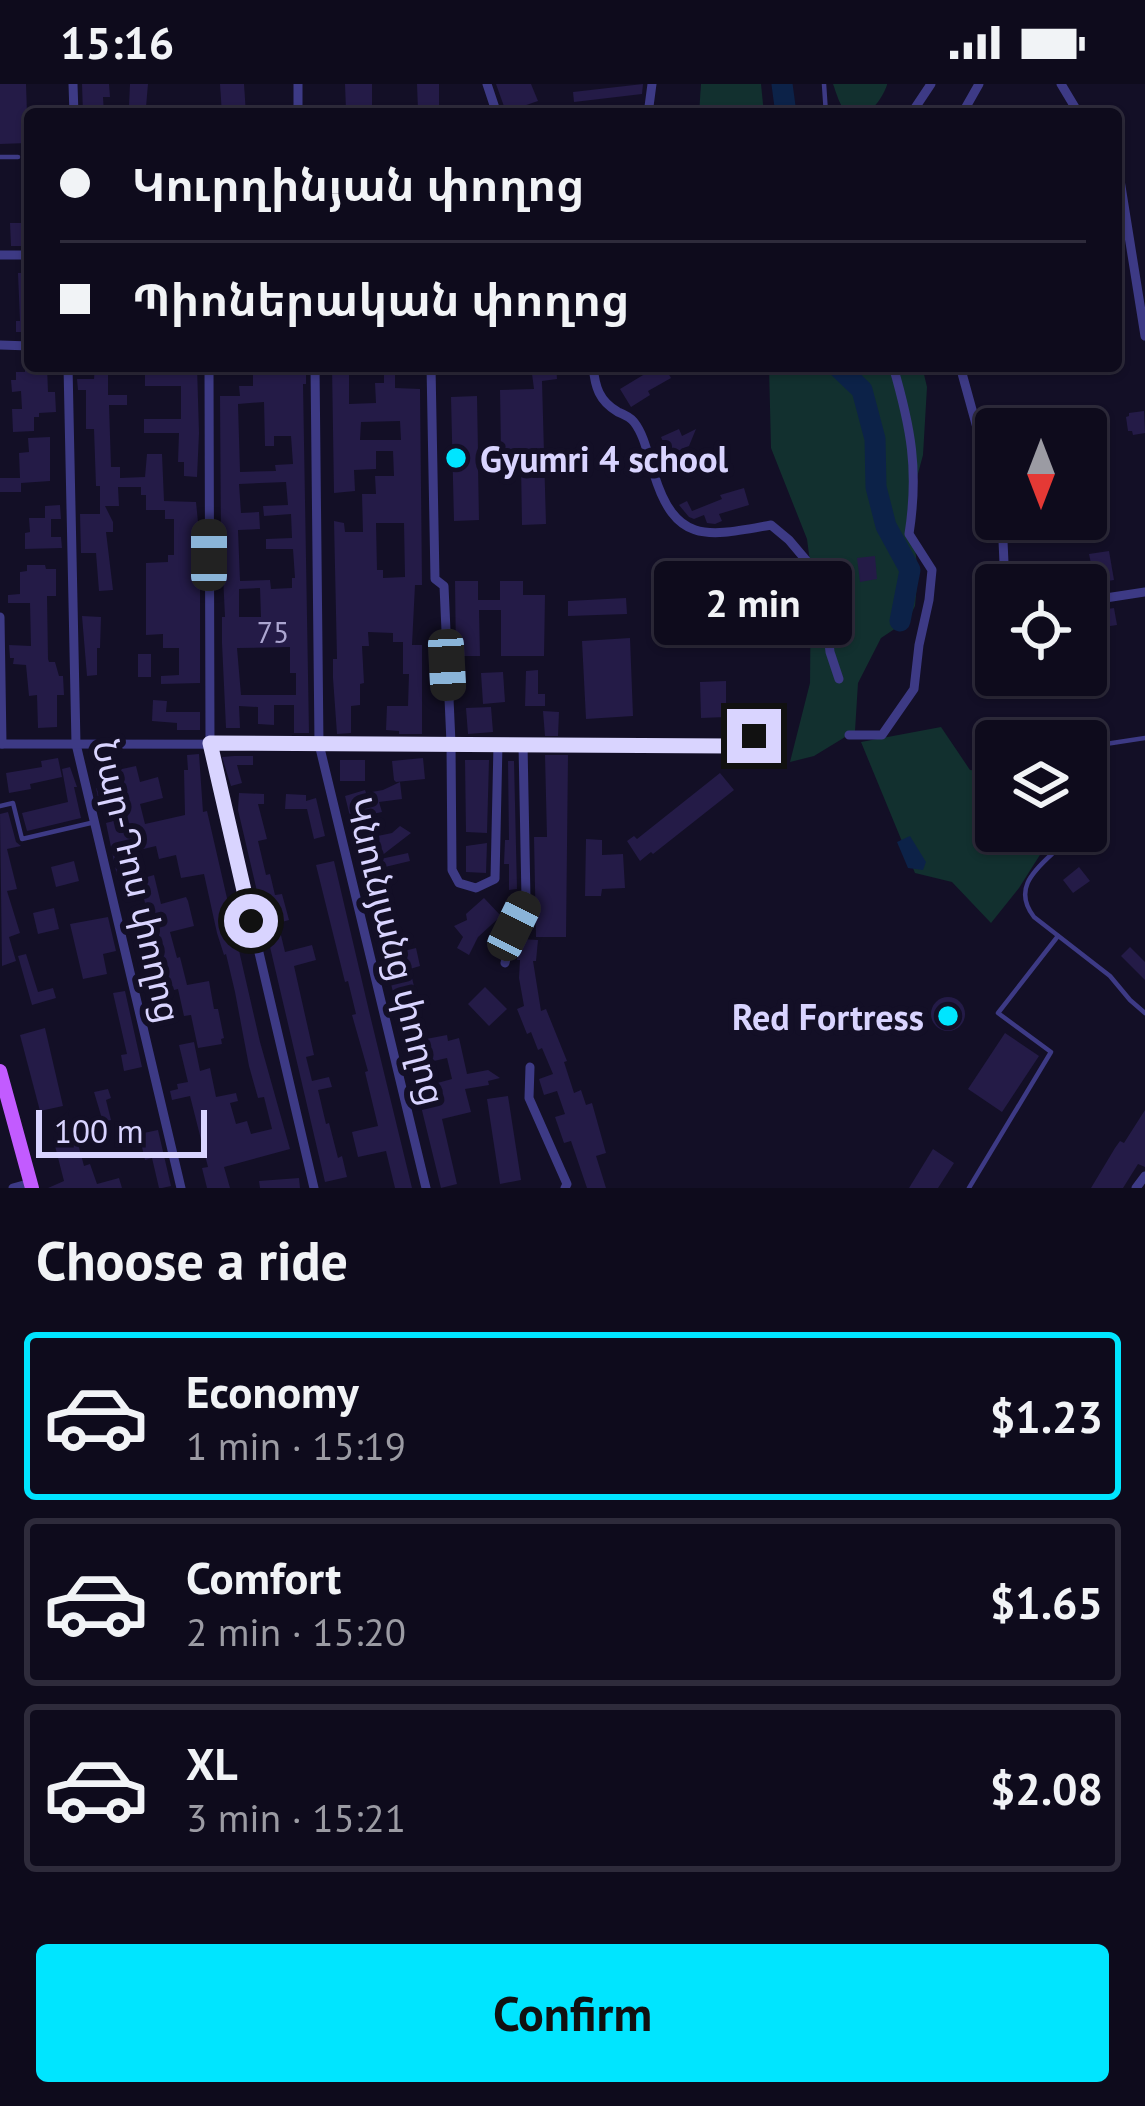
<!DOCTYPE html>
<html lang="en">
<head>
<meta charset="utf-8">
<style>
	:root { --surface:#0e0b1c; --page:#171425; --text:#f1f3f6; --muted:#9b9ba3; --line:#2e2b3b; --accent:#00e5ff }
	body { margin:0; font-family:"PT Sans","Noto Sans Armenian",sans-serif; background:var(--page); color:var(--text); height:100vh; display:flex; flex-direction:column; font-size:45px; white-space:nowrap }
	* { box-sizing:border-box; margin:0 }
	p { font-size:39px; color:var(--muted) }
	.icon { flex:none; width:66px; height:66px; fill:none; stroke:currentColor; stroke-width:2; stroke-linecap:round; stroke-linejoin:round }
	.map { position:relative; height:1104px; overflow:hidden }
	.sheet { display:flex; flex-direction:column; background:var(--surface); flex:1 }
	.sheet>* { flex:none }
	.guide { position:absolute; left:24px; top:24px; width:1098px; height:264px; border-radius:12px; box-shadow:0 3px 9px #0004,0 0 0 3px var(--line); display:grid; align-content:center; height:264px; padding:0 36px; background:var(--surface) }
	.needle { width:78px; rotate:180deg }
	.tools { position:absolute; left:975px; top:324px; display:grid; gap:24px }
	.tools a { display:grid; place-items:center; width:132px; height:132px; border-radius:12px; background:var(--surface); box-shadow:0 3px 9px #0004,0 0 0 3px var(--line); font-size:60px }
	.scale { position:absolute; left:36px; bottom:30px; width:171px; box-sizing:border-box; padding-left:12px; border:6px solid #d9d4ff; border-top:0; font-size:33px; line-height:42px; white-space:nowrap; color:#d9d4ff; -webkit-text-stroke:9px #130f26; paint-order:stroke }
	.end { position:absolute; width:54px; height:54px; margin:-27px; border:15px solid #d9d4ff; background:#111; box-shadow:0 0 0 6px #111 }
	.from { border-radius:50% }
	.bubble { position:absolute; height:84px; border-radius:12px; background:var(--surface); box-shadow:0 3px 9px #0004,0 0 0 3px var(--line); font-size:39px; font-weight:800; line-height:84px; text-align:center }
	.car { position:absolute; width:36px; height:72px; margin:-36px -18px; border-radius:15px; box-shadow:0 0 9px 3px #0007; background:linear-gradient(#222 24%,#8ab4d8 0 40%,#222 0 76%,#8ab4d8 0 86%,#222 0) }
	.guide b { display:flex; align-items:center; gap:42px; height:114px; font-size:45px }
	.guide b+b { border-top:3px solid var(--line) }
	.guide i { width:30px; height:30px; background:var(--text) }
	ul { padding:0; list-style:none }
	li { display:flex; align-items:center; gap:36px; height:168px; margin:0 24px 18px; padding:0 12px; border:6px solid var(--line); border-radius:12px }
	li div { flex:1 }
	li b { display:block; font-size:45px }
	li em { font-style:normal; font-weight:800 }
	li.on { border-color:var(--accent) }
	li>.icon { width:108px; height:108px; stroke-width:1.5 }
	h2 { padding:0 36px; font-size:54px; line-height:144px }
	.action { display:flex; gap:24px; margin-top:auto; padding:24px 36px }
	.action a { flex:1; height:138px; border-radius:12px; background:var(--accent); color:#111; font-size:48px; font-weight:800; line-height:138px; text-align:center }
	.status { display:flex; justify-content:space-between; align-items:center; height:84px; padding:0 60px; background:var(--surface); direction:ltr }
	.status svg { height:33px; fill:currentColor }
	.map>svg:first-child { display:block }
</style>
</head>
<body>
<div class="status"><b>15:16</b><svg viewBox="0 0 49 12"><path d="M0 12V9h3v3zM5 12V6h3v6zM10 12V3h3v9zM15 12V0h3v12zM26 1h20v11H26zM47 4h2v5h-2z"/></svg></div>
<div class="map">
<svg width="1145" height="1104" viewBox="0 0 1145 1104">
	<rect width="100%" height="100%" fill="#130f26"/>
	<g fill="#12302f">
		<path d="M701,0h60l3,30h-65z"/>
		<path d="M833,0h54v1c-5,14 -20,38 -39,28 -8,-5 -12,-21 -15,-29z"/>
		<path d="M769,282h153l5,21 -4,68 -13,48 8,71 -3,32 -7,14 -27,18 -23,45 -3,48 -41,25 -24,6 20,-79 1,-113 -4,-31 -36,-91z"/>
		<path d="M941,643l29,43 26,2v59h59l-36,57 -28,35 -39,-41 -37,-9 -54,-131z"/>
	</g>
	<path fill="#0c2248" d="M910,752l16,26 -3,8 -15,-2 -11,-26z"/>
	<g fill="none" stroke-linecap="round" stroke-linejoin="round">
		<g stroke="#0c2248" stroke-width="21">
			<path d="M782,0l4,30"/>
			<path d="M837,282l25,24 13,49 1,48 10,39 24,44 -10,51"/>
		</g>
	</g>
	<g fill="#241b47" fill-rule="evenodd">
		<path d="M0,0h26l2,59 -28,1z"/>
		<path d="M82,0h27l1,13h-7l1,17h-21z"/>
		<path d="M130,0h18l-2,23 -17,-1z"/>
		<path d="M220,0h24l2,30h-24z"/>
		<path d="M345,0h27v26h-26z"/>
		<path d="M417,0h22v25l-21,1z"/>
		<path d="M496,0h35l7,17 -32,11z"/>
		<path d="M643,0l-1,10 -68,8 -1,-10z"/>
		<path d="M10,139h20v23h-19z"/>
		<path d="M18,189h12v59h-14v-11h4z"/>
		<path d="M25,282h22l1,26h7l1,20 -17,1v4h-5v14l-21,1 -1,-23h10l-1,-18 -9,1 -1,-12h5v-8h9z"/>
		<path d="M95,282h13v29h19v10h-18l2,62h9v11l25,-1 2,-23h15l2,47 32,1 4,40v141l-39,1v-8l18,-1v-27h-16v-14l-17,1v-72l22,-1v-7h6v-36h-9v-9h-19v-15h-5v-8h-23l1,19h-14l8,16v10h-7l7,58 -14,1 -3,-38h-15l-1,-39h20v-28h-4l-2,-57h-8v-39h-8l-1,-11h17z"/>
		<path d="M165,282h32l2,67 -2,44 -13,-1v-14h-6l1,-29h-35v-14h37v-33h-36v-13h20z"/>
		<path d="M253,282l53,2v16h-3l6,349h-15v-28h-20v20l-16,-1v-17l-19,-1 1,22h-14l-4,-85v-26h3l-4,-83 -1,-138h20l-1,-10h14zM264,318l1,44h9v-10h17l2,28 -18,1 1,6 -36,1 -2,-68zM286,398l2,23 -25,1 1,10 27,-2 1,24 -26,1v10h27l2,29h-3v10l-21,1 -1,-9 -30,1 -2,-51 22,-1 -1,-17 -18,1 -2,-29zM260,504l1,29h-22v-28zM290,563v26h6v22h-55l-4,-47z"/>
		<path d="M332,282h23v9h-6v29l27,-1 -1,-20h9v-17h11v22l25,1 2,196h-7l-3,60h10v89h-23v-3l-13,-1 1,-24h21l1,-32h-6v-32h-10v-9l-25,-1 1,14h-7l2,37 -4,1v21l-9,1v27l-14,1 -4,-56v-19h4l-3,-138 10,2 1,9h18l-1,-38h14l-1,-18h19l-1,-25h-17v18l-22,1 1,21 -21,2zM400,337l1,19h-41l1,-18zM376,439h28l1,54 -22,1v-8h-6z"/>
		<path d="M531,282h25l1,13 -15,2 4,143 -24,1 -1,-61 -43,2 1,54 -25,1 -3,-124 26,-1 1,56 23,-1 -1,-61 34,-1z"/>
		<path d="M658,282h6l7,12 -23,13 2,4 -19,12 -11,-18z"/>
		<path d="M1012,322l6,23h-13l-2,-10h-4l-2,-11z"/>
		<path d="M1144,327l1,22 -12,2 -1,-4h-4l-2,-14 3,-1v-3z"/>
		<path d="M1083,330l2,15h-24l-2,-11z"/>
		<path d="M679,345l3,7 14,-7 -7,17 -8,3 6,12 -13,6 -13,-30z"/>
		<path d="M50,353v44l-29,2v9h-21v-14h20l-1,-25 10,-1 -1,-14z"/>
		<path d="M1101,397l5,27 -20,4v-29z"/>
		<path d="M744,404l5,17 -30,9 3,7 -7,3 -8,-1 -3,-8 -10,4 -5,-2 -10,-12 8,-4 5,10 30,-12 -2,-4z"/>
		<path d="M60,421l1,14h-10v18h10l1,11 -37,1v-16l5,-1 -1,-14h16v-12z"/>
		<path d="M1109,467l5,29 -19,3 -6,-29z"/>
		<path d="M875,472l2,23 -17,3 -3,-24z"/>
		<path d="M27,481h18l1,4h10v27h-9l1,63 1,3h6l4,14h4l1,19h-7v32l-19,1 -1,-33 -8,1 -3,-31 -13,-1 1,-6h-4l-1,-13 22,1 -1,-43h-22v-8l12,-1v-22l7,-1z"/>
		<path d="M455,497h23v19h22v-19h23v14h22l-1,61h-43v-46h-22l1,46h-24z"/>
		<path d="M626,514l1,16 -59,2v-15z"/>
		<path d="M674,514v19h-19v-18z"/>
		<path d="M1114,524l3,17 -20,3 -3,-17z"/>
		<path d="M82,532l19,1 -1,31h-3v27l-10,1z"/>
		<path d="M630,554l3,78 -47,3 -4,-78z"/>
		<rect x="138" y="570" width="13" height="23"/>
		<path d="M538,586v24h7v12h-20l1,-35z"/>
		<path d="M503,588l2,30 -22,2 -2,-31z"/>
		<path d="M726,597v36l-25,1 -1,-36z"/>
		<path d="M153,616l14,1 -1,11h34v18h-23v-7l-25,-2z"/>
		<path d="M491,623l2,25 -25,2 -2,-26z"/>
		<path d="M543,627l16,1 -1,24h-13z"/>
		<path d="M199,670l4,58 4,-1 53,231 30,107 -66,18 6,21h-23l-5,-20 6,-1 -18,-71 -18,4 -2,-9 8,-2 -1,-5 11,-2 -9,-37 15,-3 6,29 10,-3 6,29 20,-4 2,8 -8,2 6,21 11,-3 4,13 21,-5 -8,-32 -6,1 -9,-32 -14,-74 -9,-38 -2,1 -7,-22 -13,-59 -23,4 -5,-23 -17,4 -3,-13 -29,7 5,20 -15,3 -11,-53 18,-5 -5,-21 -20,5 -3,-14 5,-1 -4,-29 9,-1 2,15 28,-6 4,16 18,-5 5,21 -23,6 5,20 40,-9 -1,-45h4l-1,-15z"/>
		<path d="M545,671h23l-2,182h-30l-2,-100h13z"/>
		<path d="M234,672h19v9h-16l5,18 -11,3 -9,-29z"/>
		<path d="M58,674l4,19 -32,7 1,5 -22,4 -3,-20 36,-6 -1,-6z"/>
		<path d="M423,674l2,21 -29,3 -2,-2 -2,-19z"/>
		<rect x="340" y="676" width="25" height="21"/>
		<path d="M465,676h24l-2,73 -21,-1z"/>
		<path d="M508,677h6l3,128 -8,1v-26h-5l1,-24h4z"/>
		<path d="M70,683l7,20h-3l7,31 -54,13 -5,-18 46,-11 -6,-33z"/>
		<path d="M720,689l14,17 -81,64 -2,-2 -11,9 -13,-20 7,-5 3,3z"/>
		<path d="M400,698l2,17 -23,3 3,10 -14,3 5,22 19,-4 8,-7 11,7 -35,27 32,-7 2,8 -25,6 3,11 -5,1 17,73 16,-4 4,18 -10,3 16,70 21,-4 1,6 11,-3 8,36 21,-4 12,8 -12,3 1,4 -24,4 6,23 -29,7 15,65 -16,4 -96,-392 20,-6 1,3 17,-3zM447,974l5,21 -22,6 -5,-22z"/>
		<path d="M239,709l25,1v10h-6l9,35 -9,2 8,34 4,-1 5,21 7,-1 7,26 -11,3 7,29 27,-7 4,15 -22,6 20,89 -8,2 6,24 17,-4 3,10 -14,3 8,34 3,-1 9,35 4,-2 5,21 -22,5 -87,-372z"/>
		<path d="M286,710l20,1v6l10,-3 9,38 -11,3 -7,-30h-22z"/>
		<path d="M8,728l8,30 5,4 -14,3 10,40 -10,2 13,42 -11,4 7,24 -14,5 -2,-152z"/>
		<path d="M586,755l16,1v15l21,-1 2,34 -23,1 -1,7h-16z"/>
		<path d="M487,759l-1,30 -20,-1v-26z"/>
		<path d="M74,777l5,20 -23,6 -5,-20z"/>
		<path d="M334,777l35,150 43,177h-17l-9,-37 -28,6 -6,-25 26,-6 -13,-54 3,-1 -16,-56 4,-1 -8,-33 -3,1 -29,-117z"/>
		<path d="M1079,783l11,14 -17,12 -10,-13z"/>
		<path d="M154,791l7,29 25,-7 2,4 6,25 -24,6 7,26 3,-1 7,28 22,-4 5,28h4l6,29 -3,1 1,5 -24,4 -7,-33 -7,1 -6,-27 -12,3 -12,-58 -10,3 -7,-27 9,-2 -6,-29z"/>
		<path d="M484,814l17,18 -23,21 -9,18 -12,-7 6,-11 -9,-11 13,-6 -1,-6z"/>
		<path d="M54,824l5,21 -21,5 -5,-21z"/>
		<path d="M108,833l8,34 -13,3 4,20 -24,5 -13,-55z"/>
		<path d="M520,855l18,1 -2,21h-3l8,50 5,-2 21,52 -3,1 10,31 7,-3 5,15 6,-2 14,50 -10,3 10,32h-19l-16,-47 -7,2 -9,-26 10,-3 -8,-23 -13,4 -5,-16 14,-5 -11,-26 -4,2 -7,-18 -4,2 -10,-25 7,-3 -5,-28 1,-18h-3z"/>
		<path d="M1130,863l15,15v18l-24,-24z"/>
		<path d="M26,870l12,38 15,-4 3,10 -24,7 -14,-49z"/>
		<path d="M485,903l22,22 -18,17 -21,-22z"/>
		<path d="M125,907l17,76 -18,4 -3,-16 6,-1 -14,-61z"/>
		<circle cx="948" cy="930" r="17"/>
		<path d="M45,944l18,78 -23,5 -20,-76z"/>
		<path d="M1005,949l34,23 -37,56 -34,-23z"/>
		<path d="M108,1005l3,9 -5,2 5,20 -8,2 -9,-30z"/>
		<path d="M508,1012l13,84 -21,4 -13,-85z"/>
		<path d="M1145,1026v57l-7,-3 -15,24h-32l24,-40 5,-7 4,2z"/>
		<path d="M158,1046l13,56 -9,2h-3l-7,-30 -7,2 -6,-26z"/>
		<path d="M77,1056l7,26 6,-2 7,20 22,-6 3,10h-74l16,-7 -9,-35z"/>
		<path d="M933,1065l21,14 -16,25h-29z"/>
		<path d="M299,1094l1,10h-40l-1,-7z"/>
	</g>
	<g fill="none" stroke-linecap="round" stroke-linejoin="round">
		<g stroke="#3d3a85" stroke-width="4.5">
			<path d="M824,0l2,30"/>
			<path d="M0,73h18"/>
			<path d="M1086,663l59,-9"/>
			<path d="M0,722l13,-3 9,36 73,-17"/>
			<path d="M1052,770c-21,19 -38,37 -18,63l76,59 20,24 15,13"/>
			<path d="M969,1104l82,-136 -53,-39 60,-77"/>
		</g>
		<g stroke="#3d3a85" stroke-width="9">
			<path d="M73,0l1,30"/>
			<path d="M298,0v24l4,6"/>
			<path d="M487,0l10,30"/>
			<path d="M1061,0l18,30"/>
			<path d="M648,30l4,-30"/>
			<path d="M911,30l20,-30"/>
			<path d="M962,30l17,-30"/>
			<path d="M1116,71l29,181"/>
			<path d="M0,171h30"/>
			<path d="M0,261l30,1"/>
			<path d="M68,282l8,378 105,444"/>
			<path d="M209,282l1,377 104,445"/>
			<path d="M315,282l4,378 107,444"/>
			<path d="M431,282l4,213 9,7 7,157 1,127 7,13 17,5 19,-9 3,-135"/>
			<path d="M593,282c2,21 6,35 25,46 5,2 13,6 16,10 11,14 14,35 20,52 22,72 55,62 117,51l18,15 33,39 8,73 9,27"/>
			<path d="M960,282l19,69 17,40"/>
			<path d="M1002,435l3,66"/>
			<path d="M1086,517l59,-9"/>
			<path d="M0,533l2,127"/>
			<path d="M849,651h33l32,-46 5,-44 10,-45 3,-30 -23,-36c10,-64 2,-106 -16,-168"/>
			<path d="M0,660l730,1 24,-9"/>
			<path d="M505,879l9,-37 12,-27 -3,-155"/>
			<path d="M530,983l-1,31 38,86 -2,4"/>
			<path d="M13,1104l18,-5"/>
			<path d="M1136,1104l9,-12"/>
		</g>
		<path stroke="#c25bff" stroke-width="14" d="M0,987l32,117"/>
	</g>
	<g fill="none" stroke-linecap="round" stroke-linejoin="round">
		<path stroke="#d9d4ff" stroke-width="15" d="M251,837l-41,-178 520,3 24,-10"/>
	</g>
	<g fill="#00e5ff" stroke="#130f26" stroke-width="4.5">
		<circle cx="456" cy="374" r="12"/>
		<circle cx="948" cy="932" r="12"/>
	</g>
	<g text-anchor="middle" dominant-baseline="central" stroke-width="12" stroke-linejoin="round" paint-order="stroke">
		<g font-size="30" fill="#aca6d1">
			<text x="273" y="547">75</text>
		</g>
		<g font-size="36" font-weight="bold" fill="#d9d4ff" stroke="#130f26" text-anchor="start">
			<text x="480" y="374">Gyumri 4 school</text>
			<text x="924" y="932" text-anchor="end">Red Fortress</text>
		</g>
		<g font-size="36" fill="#d9d4ff" stroke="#130f26">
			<text transform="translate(138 797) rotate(77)">Նար-Դոս փողոց</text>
			<text transform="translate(397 867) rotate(76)">Կնունյանց փողոց</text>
		</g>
	</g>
</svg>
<div class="tools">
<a><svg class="needle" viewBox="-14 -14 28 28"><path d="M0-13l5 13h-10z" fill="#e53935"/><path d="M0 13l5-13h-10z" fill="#9b9ba3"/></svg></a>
<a><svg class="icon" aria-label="locate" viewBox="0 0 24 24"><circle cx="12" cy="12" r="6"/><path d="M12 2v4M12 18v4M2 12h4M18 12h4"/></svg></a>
<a><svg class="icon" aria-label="layers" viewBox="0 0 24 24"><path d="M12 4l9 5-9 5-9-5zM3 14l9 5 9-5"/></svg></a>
</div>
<div class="scale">100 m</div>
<i class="end from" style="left:251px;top:837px"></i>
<i class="end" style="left:754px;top:652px"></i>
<div class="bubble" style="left:654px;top:477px;width:198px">2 min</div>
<i class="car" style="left:209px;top:471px;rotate:0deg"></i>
<i class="car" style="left:447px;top:581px;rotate:177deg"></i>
<i class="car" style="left:514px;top:842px;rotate:26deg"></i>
<div class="guide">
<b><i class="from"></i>Կուրղինյան փողոց</b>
<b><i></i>Պիոներական փողոց</b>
</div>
</div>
<section class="sheet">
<h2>Choose a ride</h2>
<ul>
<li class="on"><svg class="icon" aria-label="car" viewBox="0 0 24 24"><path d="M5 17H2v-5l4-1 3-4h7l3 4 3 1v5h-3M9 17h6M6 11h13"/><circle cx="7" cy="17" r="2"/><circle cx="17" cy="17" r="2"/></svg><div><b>Economy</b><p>1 min · 15:19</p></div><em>$1.23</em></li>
<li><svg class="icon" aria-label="car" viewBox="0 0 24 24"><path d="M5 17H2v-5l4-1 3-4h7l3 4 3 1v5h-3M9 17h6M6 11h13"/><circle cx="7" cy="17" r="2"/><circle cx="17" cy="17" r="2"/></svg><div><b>Comfort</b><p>2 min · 15:20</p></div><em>$1.65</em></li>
<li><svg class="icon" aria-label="car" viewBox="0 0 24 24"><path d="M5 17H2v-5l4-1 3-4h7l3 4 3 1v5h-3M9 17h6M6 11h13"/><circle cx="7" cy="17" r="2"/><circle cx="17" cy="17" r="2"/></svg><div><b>XL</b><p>3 min · 15:21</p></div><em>$2.08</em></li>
</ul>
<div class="action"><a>Confirm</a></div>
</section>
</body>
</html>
